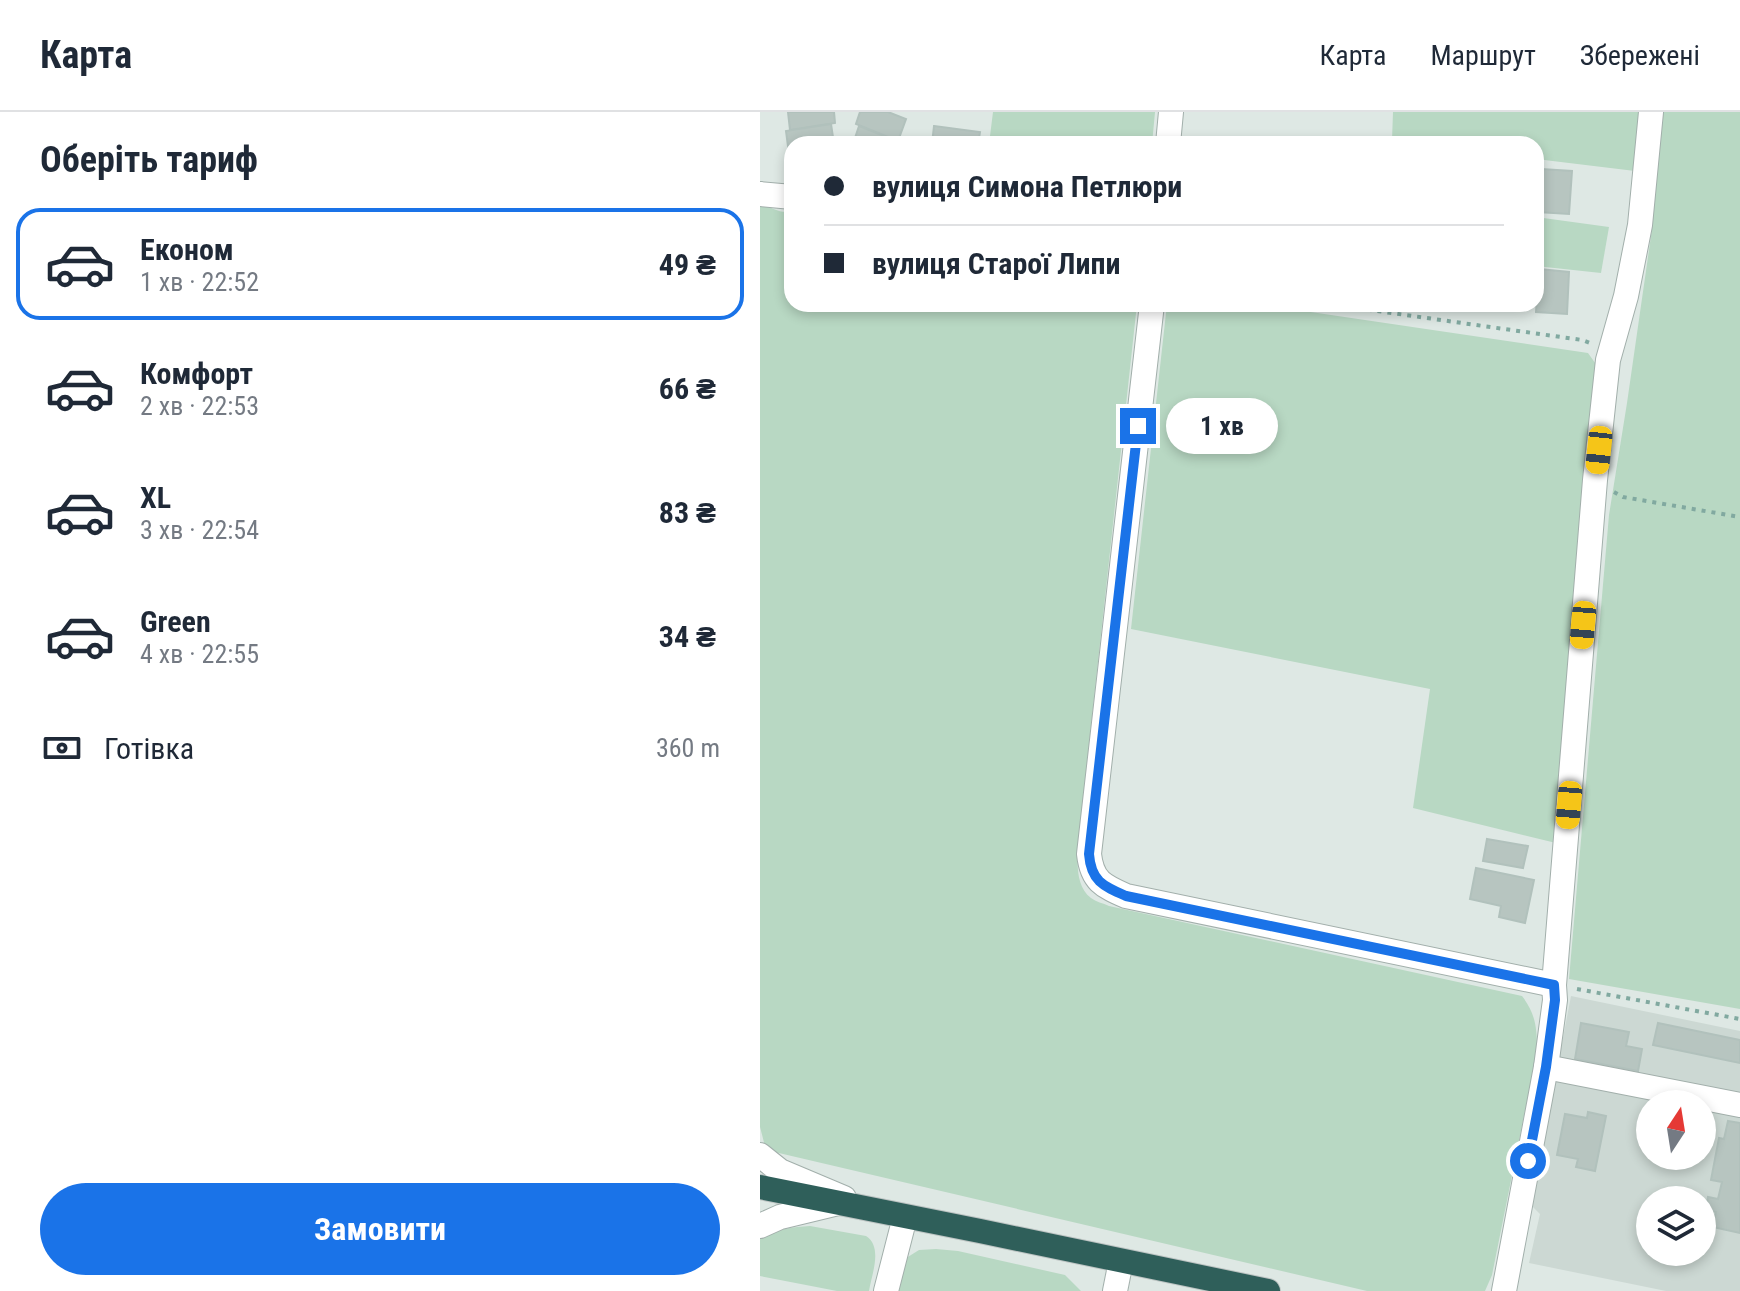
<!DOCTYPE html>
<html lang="uk">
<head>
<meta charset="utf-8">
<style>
	:root { --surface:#fff; --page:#f6f6f7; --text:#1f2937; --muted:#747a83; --line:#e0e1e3; --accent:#1a73e8 }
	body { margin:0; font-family:"Roboto Condensed",sans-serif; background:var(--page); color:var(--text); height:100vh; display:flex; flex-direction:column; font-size:30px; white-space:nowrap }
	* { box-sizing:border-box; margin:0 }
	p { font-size:26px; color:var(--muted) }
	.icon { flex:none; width:44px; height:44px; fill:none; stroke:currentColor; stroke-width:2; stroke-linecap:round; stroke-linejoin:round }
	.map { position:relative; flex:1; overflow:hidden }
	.drawer { display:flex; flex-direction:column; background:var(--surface); width:760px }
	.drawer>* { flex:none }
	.guide { position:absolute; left:24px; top:24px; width:760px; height:176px; border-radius:24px; box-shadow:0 4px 12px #0003; display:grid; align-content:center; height:176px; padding:0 40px; background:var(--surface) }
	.needle { width:52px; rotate:12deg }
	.controls { position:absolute; left:876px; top:978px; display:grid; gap:16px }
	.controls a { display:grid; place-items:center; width:80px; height:80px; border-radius:50%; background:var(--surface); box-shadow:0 4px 12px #0003; font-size:40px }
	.end { position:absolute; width:36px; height:36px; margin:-18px; border:10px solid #1a73e8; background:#fff; box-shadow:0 0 0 4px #fff }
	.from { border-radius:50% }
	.bubble { position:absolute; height:56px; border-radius:28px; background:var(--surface); box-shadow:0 4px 12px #0003; font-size:26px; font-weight:700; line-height:56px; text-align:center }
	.car { position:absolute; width:24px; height:48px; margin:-24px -12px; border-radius:10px; box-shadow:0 0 6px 2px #0007; background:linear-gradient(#f5c518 24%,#345 0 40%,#f5c518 0 76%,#345 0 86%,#f5c518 0) }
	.guide b { display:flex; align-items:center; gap:28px; height:76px; font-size:30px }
	.guide b+b { border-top:2px solid var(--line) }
	.guide i { width:20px; height:20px; background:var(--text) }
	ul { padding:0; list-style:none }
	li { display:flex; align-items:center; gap:24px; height:112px; margin:0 16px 12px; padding:0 24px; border:4px solid transparent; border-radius:24px }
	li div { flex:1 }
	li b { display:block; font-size:30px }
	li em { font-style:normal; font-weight:700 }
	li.active { border-color:var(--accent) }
	li>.icon { width:72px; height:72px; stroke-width:1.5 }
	h2 { padding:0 40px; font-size:36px; line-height:96px }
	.pay { display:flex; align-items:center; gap:20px; height:88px; padding:0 40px; font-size:30px }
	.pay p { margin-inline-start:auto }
	.cta { display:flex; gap:16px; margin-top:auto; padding:16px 40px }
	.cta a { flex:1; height:92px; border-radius:48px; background:var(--accent); color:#fff; font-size:32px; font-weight:700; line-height:92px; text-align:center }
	header { display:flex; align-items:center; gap:48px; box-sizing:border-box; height:112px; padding:0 40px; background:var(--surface); border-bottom:2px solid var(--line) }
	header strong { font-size:38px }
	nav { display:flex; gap:44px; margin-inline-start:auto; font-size:28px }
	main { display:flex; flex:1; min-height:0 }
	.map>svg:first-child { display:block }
</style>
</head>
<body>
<header>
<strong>Карта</strong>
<nav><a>Карта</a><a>Маршрут</a><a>Збережені</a></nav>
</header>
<main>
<section class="drawer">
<h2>Оберіть тариф</h2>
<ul>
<li class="active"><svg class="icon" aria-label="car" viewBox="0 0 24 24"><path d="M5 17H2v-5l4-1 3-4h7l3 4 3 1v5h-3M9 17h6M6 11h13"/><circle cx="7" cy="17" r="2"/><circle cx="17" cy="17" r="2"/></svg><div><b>Економ</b><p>1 хв · 22:52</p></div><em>49 ₴</em></li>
<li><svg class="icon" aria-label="car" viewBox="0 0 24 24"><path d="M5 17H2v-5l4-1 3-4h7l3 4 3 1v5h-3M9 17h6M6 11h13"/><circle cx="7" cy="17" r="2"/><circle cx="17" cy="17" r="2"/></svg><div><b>Комфорт</b><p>2 хв · 22:53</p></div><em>66 ₴</em></li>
<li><svg class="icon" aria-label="car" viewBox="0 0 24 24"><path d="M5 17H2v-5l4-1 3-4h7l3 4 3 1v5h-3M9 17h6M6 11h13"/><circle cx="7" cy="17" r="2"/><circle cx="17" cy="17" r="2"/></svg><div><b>XL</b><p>3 хв · 22:54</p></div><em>83 ₴</em></li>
<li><svg class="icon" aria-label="car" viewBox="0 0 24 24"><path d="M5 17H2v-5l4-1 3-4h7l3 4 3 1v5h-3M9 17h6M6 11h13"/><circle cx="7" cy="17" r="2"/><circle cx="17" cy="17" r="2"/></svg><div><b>Green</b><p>4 хв · 22:55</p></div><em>34 ₴</em></li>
</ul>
<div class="pay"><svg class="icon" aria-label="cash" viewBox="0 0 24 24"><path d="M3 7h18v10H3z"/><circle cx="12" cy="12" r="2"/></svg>Готівка<p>360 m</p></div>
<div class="cta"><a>Замовити</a></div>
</section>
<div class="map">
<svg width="980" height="1179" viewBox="0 0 980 1179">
	<rect width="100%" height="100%" fill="#dee8e4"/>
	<path fill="#ccd8d3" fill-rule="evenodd" d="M811,884l169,35v260h-74l-137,-28 11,-49 -7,-7 -1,-7zM890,992h52v52h-52zM890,1088h52v52h-52z"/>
	<g fill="#b8d8c3">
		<path d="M233,0h162l-3,32h-163z"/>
		<path d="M633,0h248l-6,59 -99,-12v-15h-132l-12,-4z"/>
		<path d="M901,0h79v897l-171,-30 40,-464 18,-112 25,-174z"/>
		<path d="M0,93c12,1 20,10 32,6v93h345l-58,532c-1,19 -6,48 12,62 5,4 12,5 18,8l413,90c14,18 15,33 15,55l-45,224 -7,16h-118l-601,-141 -6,-23z"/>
		<path d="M776,105l73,10 -8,46 -65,-7z"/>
		<path d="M407,192h89l332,49 10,14 -42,476 -143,-35 17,-119 -299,-60z"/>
		<path d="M50,1114l56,10c17,11 6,37 3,55h-32l-77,-15v-37c16,-10 32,-12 50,-13z"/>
		<path d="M176,1137l22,2 107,24 16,16h-186l8,-31 16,-10z"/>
	</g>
	<g fill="#b7c5c0" stroke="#b1c1bc" stroke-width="2">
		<path d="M28,0h46l1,11 -45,7z"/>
		<path d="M100,0h28l18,7 -8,22 -42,-17z"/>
		<path d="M71,12l3,20h-42v9l-3,1 -3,-23z"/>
		<path d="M99,14l43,17v1h-49z"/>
		<path d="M174,14l46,6 -2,12h-46z"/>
		<path d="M32,41v24h-3l-3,-22z"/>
		<path d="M781,57l31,2 -3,43 -31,-2z"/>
		<path d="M779,157l30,3 -2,42 -31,-2z"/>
		<path d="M727,727l41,7 -5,22 -40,-7z"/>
		<path d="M716,756l58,12 -9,43 -26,-6 2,-11 -31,-7z"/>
		<path d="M821,911l48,9 -3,14 16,3 -4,22 -63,-12z"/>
		<path d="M898,911l82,17v23l-87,-18z"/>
		<path d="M828,1000l18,4 -11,55 -19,-4 2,-8 -21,-4 8,-41 22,4z"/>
		<path d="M968,1009l12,2v110l-27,-6 3,-15 -10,-2 2,-13 10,2 4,-17 -11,-2 8,-42 5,1z"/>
	</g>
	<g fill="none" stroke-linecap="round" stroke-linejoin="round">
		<g stroke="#a2afab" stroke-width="26">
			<g id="minor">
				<path d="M408,32l3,-32"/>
				<path d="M0,82l32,3"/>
				<path d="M392,192l-63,550c3,27 14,32 37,42l428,89"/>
				<path d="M786,955l194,38"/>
				<path d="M0,1043l20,16 64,27"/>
				<path d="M0,1114l20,-9 58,-14"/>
				<path d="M126,1179l19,-74"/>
				<path d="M355,1179l6,-30"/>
				<path d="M744,1179l42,-224 9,-67 -1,-15 41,-505 13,-120 18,-64 14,-71 11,-113"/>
			</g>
		</g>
		<g stroke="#bcc3c2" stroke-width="26">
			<path id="highway" d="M0,1075l220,44 288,60"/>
		</g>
		<g stroke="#81a9a0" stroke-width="4" stroke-dasharray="4 6" stroke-linecap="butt">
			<path d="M568,192l254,36 8,3"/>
			<path d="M854,380l9,5 117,20"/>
			<path d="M817,877l163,30"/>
		</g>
		<use href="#minor" stroke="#fff" stroke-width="24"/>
		<use href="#highway" stroke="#2f5f5a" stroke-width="24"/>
	</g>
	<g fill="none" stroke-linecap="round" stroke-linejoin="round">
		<path stroke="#1a73e8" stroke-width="10" d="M378,314l-49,428c2,27 14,32 37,42l428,89 1,15 -9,67 -18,94"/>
	</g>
</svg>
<div class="controls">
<a><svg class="needle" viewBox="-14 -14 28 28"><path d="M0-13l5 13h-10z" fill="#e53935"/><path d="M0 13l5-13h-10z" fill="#747a83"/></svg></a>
<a><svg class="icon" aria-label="layers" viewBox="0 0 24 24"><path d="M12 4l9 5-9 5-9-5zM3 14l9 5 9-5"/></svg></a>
</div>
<i class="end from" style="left:768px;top:1049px"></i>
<i class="end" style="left:378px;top:314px"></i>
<div class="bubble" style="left:406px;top:286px;width:112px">1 хв</div>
<i class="car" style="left:839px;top:338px;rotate:186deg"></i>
<i class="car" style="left:823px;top:513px;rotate:185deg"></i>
<i class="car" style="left:809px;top:693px;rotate:185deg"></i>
<div class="guide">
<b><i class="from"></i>вулиця Симона Петлюри</b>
<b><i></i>вулиця Старої Липи</b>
</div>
</div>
</main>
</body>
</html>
